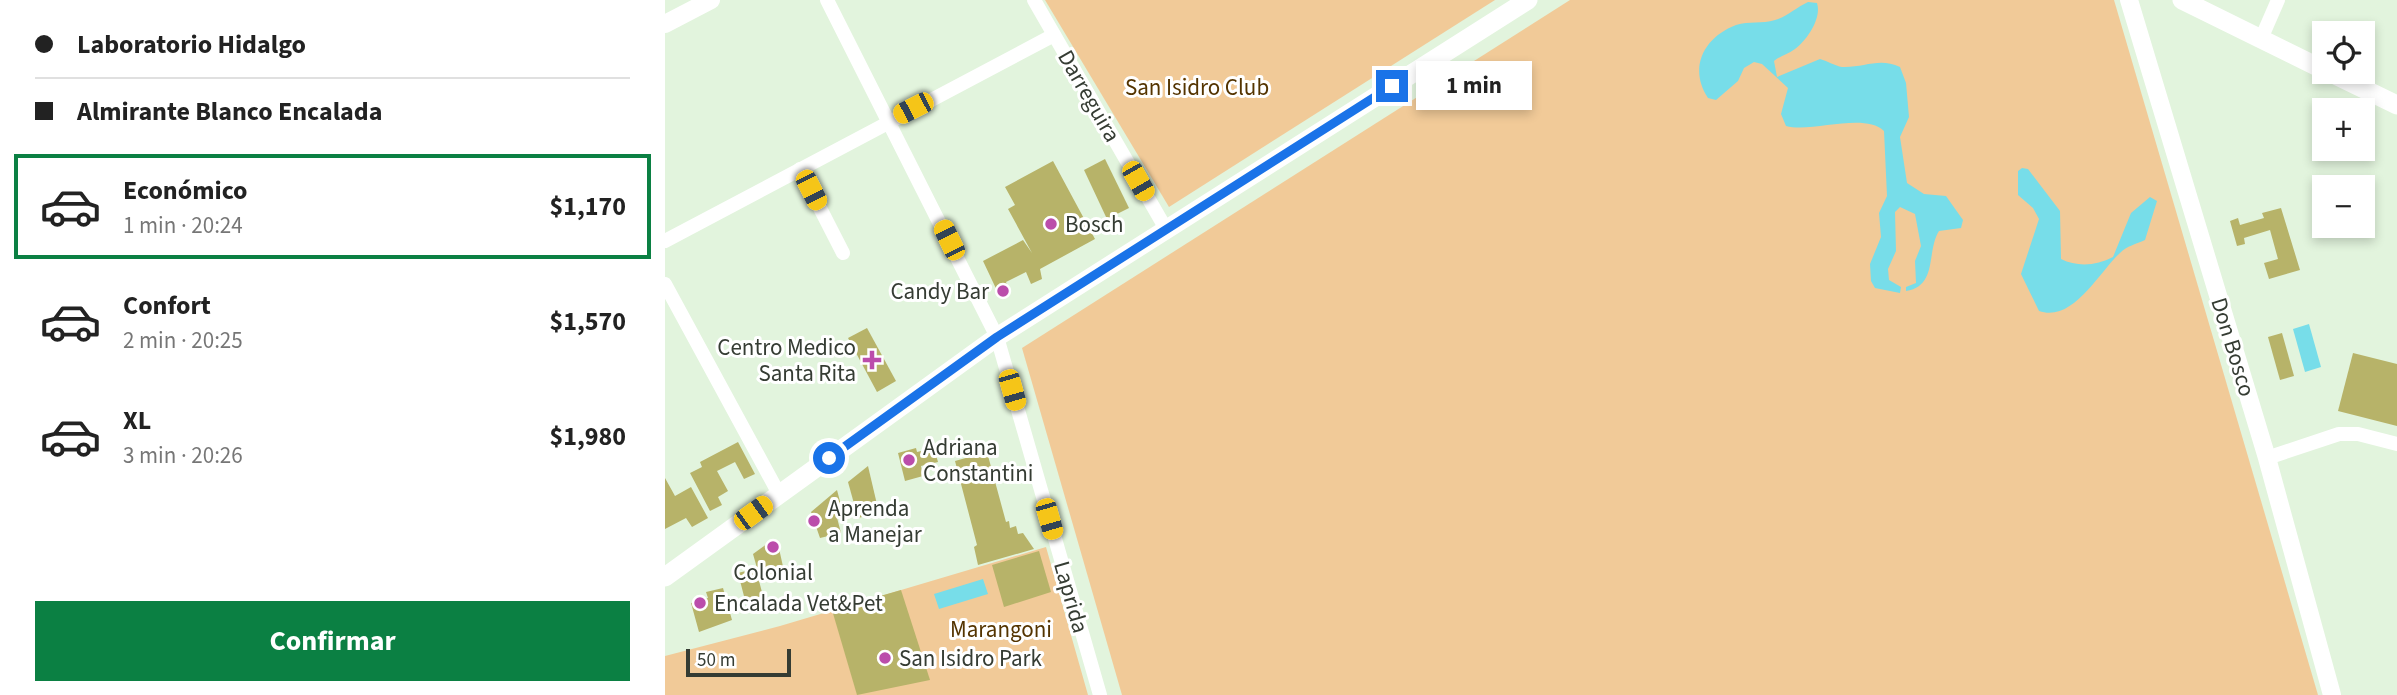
<!DOCTYPE html>
<html lang="es">
<head>
<meta charset="utf-8">
<style>
	:root { --surface:#fff; --page:#f6f6f6; --text:#222; --muted:#767676; --line:#e0e0e0; --accent:#0b8043 }
	body { margin:0; font-family:"Source Sans 3",sans-serif; background:var(--page); color:var(--text); height:100vh; display:flex; flex-direction:column; font-size:26px; white-space:nowrap }
	* { box-sizing:border-box; margin:0 }
	p { font-size:23px; color:var(--muted) }
	.icon { flex:none; width:38px; height:38px; fill:none; stroke:currentColor; stroke-width:2; stroke-linecap:round; stroke-linejoin:round }
	.map { position:relative; flex:1; overflow:hidden }
	.side { display:flex; flex-direction:column; background:var(--surface); width:665px }
	.side>* { flex:none }
	.top-card { display:grid; align-content:center; height:154px; padding:0 35px; background:var(--surface) }
	.tools { position:absolute; left:1647px; top:21px; display:grid; gap:14px }
	.tools a { display:grid; place-items:center; width:63px; height:63px; border-radius:0px; background:var(--surface); box-shadow:0 4px 10px #0003; font-size:35px }
	.scale { position:absolute; left:21px; bottom:18px; width:105px; box-sizing:border-box; padding-left:7px; border:4px solid #353c33; border-top:0; font-size:19px; line-height:24px; white-space:nowrap; color:#353c33; -webkit-text-stroke:5px #fff; paint-order:stroke }
	.end { position:absolute; width:32px; height:32px; margin:-16px; border:9px solid #1a73e8; background:#fff; box-shadow:0 0 0 4px #fff }
	.from { border-radius:50% }
	.bubble { position:absolute; height:49px; border-radius:0px; background:var(--surface); box-shadow:0 4px 10px #0003; font-size:23px; font-weight:700; line-height:49px; text-align:center }
	.car { position:absolute; width:21px; height:42px; margin:-21px -10px; border-radius:9px; box-shadow:0 0 5px 2px #0007; background:linear-gradient(#f5c518 24%,#345 0 40%,#f5c518 0 76%,#345 0 86%,#f5c518 0) }
	.top-card b { display:flex; align-items:center; gap:24px; height:66px; font-size:26px }
	.top-card b+b { border-top:2px solid var(--line) }
	.top-card i { width:18px; height:18px; background:var(--text) }
	ul { padding:0; list-style:none }
	li { display:flex; align-items:center; gap:21px; height:105px; margin:0 14px 10px; padding:0 21px; border:4px solid transparent; border-radius:0px }
	li div { flex:1 }
	li b { display:block; font-size:26px }
	li em { font-style:normal; font-weight:700 }
	li.current { border-color:var(--accent) }
	li>.icon { width:63px; height:63px; stroke-width:1.5 }
	.button { display:flex; gap:14px; margin-top:auto; padding:14px 35px }
	.button a { flex:1; height:80px; border-radius:0px; background:var(--accent); color:#fff; font-size:28px; font-weight:700; line-height:80px; text-align:center }
	main { display:flex; flex:1; min-height:0 }
	.map>svg:first-child { display:block }
</style>
</head>
<body>
<main>
<section class="side">
<div class="top-card">
<b><i class="from"></i>Laboratorio Hidalgo</b>
<b><i></i>Almirante Blanco Encalada</b>
</div>
<ul>
<li class="current"><svg class="icon" aria-label="car" viewBox="0 0 24 24"><path d="M5 17H2v-5l4-1 3-4h7l3 4 3 1v5h-3M9 17h6M6 11h13"/><circle cx="7" cy="17" r="2"/><circle cx="17" cy="17" r="2"/></svg><div><b>Económico</b><p>1 min · 20:24</p></div><em>$1,170</em></li>
<li><svg class="icon" aria-label="car" viewBox="0 0 24 24"><path d="M5 17H2v-5l4-1 3-4h7l3 4 3 1v5h-3M9 17h6M6 11h13"/><circle cx="7" cy="17" r="2"/><circle cx="17" cy="17" r="2"/></svg><div><b>Confort</b><p>2 min · 20:25</p></div><em>$1,570</em></li>
<li><svg class="icon" aria-label="car" viewBox="0 0 24 24"><path d="M5 17H2v-5l4-1 3-4h7l3 4 3 1v5h-3M9 17h6M6 11h13"/><circle cx="7" cy="17" r="2"/><circle cx="17" cy="17" r="2"/></svg><div><b>XL</b><p>3 min · 20:26</p></div><em>$1,980</em></li>
</ul>
<div class="button"><a>Confirmar</a></div>
</section>
<div class="map">
<svg width="1732" height="695" viewBox="0 0 1732 695">
	<rect width="100%" height="100%" fill="#e2f4dd"/>
	<g fill="#f1ca98">
		<path d="M380,0h450l-326,207z"/>
		<path d="M905,0h544l204,695h-1196l-100,-347z"/>
		<path d="M381,547l42,148h-423v-39l115,-30z"/>
	</g>
	<g fill="#77dde9">
		<path d="M1143,2l9,1c5,15 -10,37 -22,46 -7,5 -15,7 -21,12l3,16 43,-18c8,2 15,7 22,8 22,1 37,-10 58,0l6,16 3,34 -9,20 7,46 17,11 22,2 17,24 -2,8 -22,3c-13,21 -1,55 -33,60v-4l10,-4 -1,-22 6,-15 -6,-32 -15,-7 -5,5 1,39 -8,18 1,11 12,7 -1,6 -25,-5 -4,-7 -1,-17 11,-27 -2,-24 8,-17 -3,-65c-20,-19 -72,2 -98,-5l-5,-12 7,-26 -26,-24 -8,-2 -10,6 -6,13 -22,19 -8,-2c-20,-30 -4,-61 28,-73 13,-4 26,-1 39,-5 11,-3 22,-13 33,-18z"/>
		<path d="M1357,168l6,1 32,42 1,48c16,8 35,7 52,-2l18,-44 19,-16 7,4 -12,39c-9,4 -18,6 -25,13 -21,19 -47,70 -81,58l-18,-37 18,-55 -6,-11 -15,-13v-24z"/>
		<path d="M1644,324l12,43 -16,5 -12,-43z"/>
		<path d="M318,579l5,15 -49,15 -5,-15z"/>
	</g>
	<g fill="#b7b369">
		<path d="M440,159l24,49 -22,11 -23,-49z"/>
		<path d="M388,161l42,78 -55,30 2,10 -11,5 -5,-12 -20,10 4,10 -10,5 -17,-36 40,-21 9,13 -24,-44 7,-4 -10,-18z"/>
		<path d="M1616,208l19,62 -31,9 -5,-16 14,-4 -8,-29 -26,8 1,6 -8,2 -7,-25 8,-3 2,7 24,-7 -2,-5z"/>
		<path d="M202,328l29,53 -19,11 -29,-54z"/>
		<path d="M1617,333l12,43 -14,4 -12,-43z"/>
		<path d="M1688,353l44,11v62l-59,-15z"/>
		<path d="M73,442l17,32 -11,5 -9,-17 -18,9 11,20 -10,6 4,8 -12,6 -20,-38 12,-6 -2,-5z"/>
		<path d="M251,448l1,4 17,-4 4,14 -17,4 2,10 -18,5 -7,-28z"/>
		<path d="M322,452l19,70 3,-1 1,7 6,-2 2,8 5,-1 11,16 -56,16 -4,-18 3,-2 -22,-84z"/>
		<path d="M203,466l11,47 -21,5 -10,-36z"/>
		<path d="M0,478l10,18 16,-9 17,31 -16,9 -6,-9 -21,11z"/>
		<path d="M172,490l5,19 -7,1 6,23 -21,5 -9,-26z"/>
		<path d="M106,541l7,3 6,27 -26,6 5,19 -18,4 -7,-27 19,-5 -4,-14z"/>
		<path d="M374,551l12,41 -47,15 -12,-42z"/>
		<path d="M58,588l9,32 -33,12 -8,-29 17,-5 -2,-6z"/>
		<path d="M236,590l29,90 -73,15 -25,-85z"/>
	</g>
	<g fill="none" stroke-linecap="round" stroke-linejoin="round">
		<g stroke="#fff" stroke-width="14">
			<path d="M162,0l170,337 103,358"/>
			<path d="M369,0l132,229"/>
			<path d="M1596,39l17,-39"/>
			<path d="M135,169l43,84"/>
			<path d="M0,241l389,-206"/>
			<path d="M0,284l114,210"/>
			<path d="M1602,458l72,-24h19l39,10"/>
		</g>
		<g stroke="#fff" stroke-width="18">
			<path d="M1464,0l138,458 65,237"/>
			<path d="M0,24l46,-24"/>
		</g>
		<g stroke="#fff" stroke-width="19">
			<path d="M1517,0l142,70"/>
			<path d="M1664,72l68,33"/>
			<path d="M0,577l332,-240 531,-337"/>
		</g>
	</g>
	<g fill="none" stroke-linecap="round" stroke-linejoin="round">
		<path stroke="#1a73e8" stroke-width="9" d="M164,458l168,-121 395,-251"/>
	</g>
	<g fill="#bb4dab" stroke="#fff" stroke-width="2.5">
		<circle cx="386" cy="224" r="7"/>
		<circle cx="338" cy="291" r="7"/>
		<path d="M203.5 349.5h7v7h7v7h-7v7h-7v-7h-7v-7h7z"/>
		<circle cx="244" cy="460" r="7"/>
		<circle cx="149" cy="521" r="7"/>
		<circle cx="108" cy="547" r="7"/>
		<circle cx="35" cy="603" r="7"/>
		<circle cx="220" cy="658" r="7"/>
	</g>
	<g text-anchor="middle" dominant-baseline="central" stroke-width="6" stroke-linejoin="round" paint-order="stroke">
		<g font-size="23" fill="#543400" stroke="#fff">
			<text x="532" y="87">San Isidro Club</text>
			<text x="336" y="629">Marangoni</text>
		</g>
		<g font-size="23" fill="#353c33" stroke="#fff">
			<text transform="translate(424 96) rotate(60)">Darreguira</text>
			<text transform="translate(1568 347) rotate(73)">Don Bosco</text>
			<text transform="translate(406 597) rotate(74)">Laprida</text>
		</g>
		<g font-size="23" fill="#353c33" stroke="#fff" text-anchor="start">
			<text x="400" y="224">Bosch</text>
			<text x="324" y="291" text-anchor="end">Candy Bar</text>
			<text x="191" y="347" text-anchor="end">Centro Medico<tspan x="191" dy="26">Santa Rita</tspan></text>
			<text x="258" y="447">Adriana<tspan x="258" dy="26">Constantini</tspan></text>
			<text x="163" y="508">Aprenda<tspan x="163" dy="26">a Manejar</tspan></text>
			<text x="108" y="572" text-anchor="middle">Colonial</text>
			<text x="49" y="603">Encalada Vet&amp;Pet</text>
			<text x="234" y="658">San Isidro Park</text>
		</g>
	</g>
</svg>
<div class="tools">
<a><svg class="icon" aria-label="locate" viewBox="0 0 24 24"><circle cx="12" cy="12" r="6"/><path d="M12 2v4M12 18v4M2 12h4M18 12h4"/></svg></a>
<a>+</a>
<a>−</a>
</div>
<div class="scale">50 m</div>
<i class="end from" style="left:164px;top:458px"></i>
<i class="end" style="left:727px;top:86px"></i>
<div class="bubble" style="left:751px;top:61px;width:116px">1 min</div>
<i class="car" style="left:248px;top:108px;rotate:243deg"></i>
<i class="car" style="left:473px;top:181px;rotate:150deg"></i>
<i class="car" style="left:146px;top:190px;rotate:153deg"></i>
<i class="car" style="left:284px;top:240px;rotate:334deg"></i>
<i class="car" style="left:347px;top:390px;rotate:164deg"></i>
<i class="car" style="left:88px;top:513px;rotate:54deg"></i>
<i class="car" style="left:384px;top:519px;rotate:164deg"></i>
</div>
</main>
</body>
</html>
